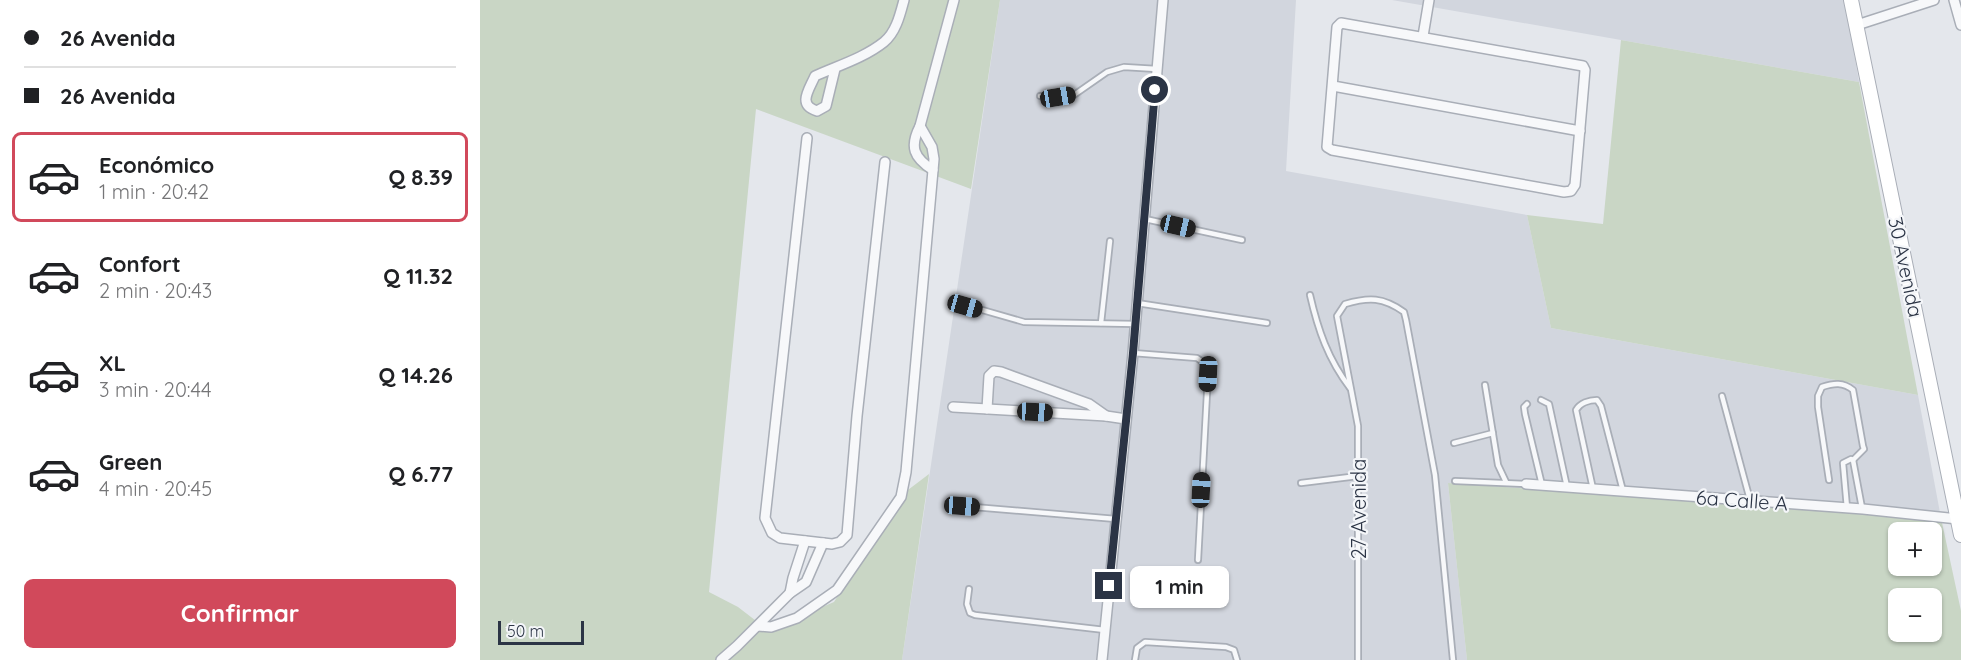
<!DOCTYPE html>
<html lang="es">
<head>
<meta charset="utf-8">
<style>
	:root { --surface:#fff; --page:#f2f2f2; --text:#202124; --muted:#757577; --line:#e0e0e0; --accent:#d1495b }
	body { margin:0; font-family:Quicksand,sans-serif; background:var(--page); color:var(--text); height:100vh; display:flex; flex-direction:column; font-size:22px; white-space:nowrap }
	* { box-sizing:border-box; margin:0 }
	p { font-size:20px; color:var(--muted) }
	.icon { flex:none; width:33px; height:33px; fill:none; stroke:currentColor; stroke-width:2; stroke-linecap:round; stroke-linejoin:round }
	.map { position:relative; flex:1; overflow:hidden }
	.drawer { display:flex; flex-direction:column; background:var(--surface); width:480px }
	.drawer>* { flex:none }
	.banner { display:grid; align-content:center; height:132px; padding:0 24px; background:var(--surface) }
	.buttons { position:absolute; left:1408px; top:522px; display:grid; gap:12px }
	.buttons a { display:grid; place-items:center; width:54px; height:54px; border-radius:9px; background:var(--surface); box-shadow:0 2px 4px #0004; font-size:30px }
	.scale { position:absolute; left:18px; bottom:15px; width:86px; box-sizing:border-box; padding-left:6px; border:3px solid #2b3445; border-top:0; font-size:16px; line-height:21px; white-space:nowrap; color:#2b3445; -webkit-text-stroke:4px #f4f6f9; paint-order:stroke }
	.end { position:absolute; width:27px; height:27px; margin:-14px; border:8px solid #2b3445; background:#fff; box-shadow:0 0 0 3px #fff }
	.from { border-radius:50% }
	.bubble { position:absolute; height:42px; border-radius:9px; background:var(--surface); box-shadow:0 2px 4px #0004; font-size:20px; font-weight:700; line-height:42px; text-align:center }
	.car { position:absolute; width:18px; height:36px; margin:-18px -9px; border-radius:8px; box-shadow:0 0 4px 2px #0007; background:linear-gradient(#222 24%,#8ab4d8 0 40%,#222 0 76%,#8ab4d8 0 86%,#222 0) }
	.banner b { display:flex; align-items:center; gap:21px; height:57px; font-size:22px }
	.banner b+b { border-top:2px solid var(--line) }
	.banner i { width:15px; height:15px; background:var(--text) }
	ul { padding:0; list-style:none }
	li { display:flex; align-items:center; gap:18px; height:90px; margin:0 12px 9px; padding:0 12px; border:3px solid transparent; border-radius:9px }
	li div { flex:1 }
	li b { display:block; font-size:22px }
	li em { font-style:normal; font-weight:700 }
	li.selected { border-color:var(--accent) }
	li>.icon { width:54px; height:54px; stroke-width:1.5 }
	.primary-button { display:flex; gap:12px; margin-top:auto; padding:12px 24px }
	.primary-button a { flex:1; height:69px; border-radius:9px; background:var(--accent); color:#fff; font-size:24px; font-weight:700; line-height:69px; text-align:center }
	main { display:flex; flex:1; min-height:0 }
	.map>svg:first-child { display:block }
</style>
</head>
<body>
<main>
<section class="drawer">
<div class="banner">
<b><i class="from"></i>26 Avenida</b>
<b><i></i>26 Avenida</b>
</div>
<ul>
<li class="selected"><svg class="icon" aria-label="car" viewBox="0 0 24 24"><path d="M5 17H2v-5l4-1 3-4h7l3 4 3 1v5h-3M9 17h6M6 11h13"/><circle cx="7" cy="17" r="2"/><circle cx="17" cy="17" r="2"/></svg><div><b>Económico</b><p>1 min · 20:42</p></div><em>Q 8.39</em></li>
<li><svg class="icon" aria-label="car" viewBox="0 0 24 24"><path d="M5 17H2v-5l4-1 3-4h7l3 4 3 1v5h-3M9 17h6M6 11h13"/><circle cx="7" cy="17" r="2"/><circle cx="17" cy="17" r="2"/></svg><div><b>Confort</b><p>2 min · 20:43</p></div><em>Q 11.32</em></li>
<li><svg class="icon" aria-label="car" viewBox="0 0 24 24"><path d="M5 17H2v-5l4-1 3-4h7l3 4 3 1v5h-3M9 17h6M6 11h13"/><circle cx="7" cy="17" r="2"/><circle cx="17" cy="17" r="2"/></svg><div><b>XL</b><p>3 min · 20:44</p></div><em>Q 14.26</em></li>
<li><svg class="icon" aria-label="car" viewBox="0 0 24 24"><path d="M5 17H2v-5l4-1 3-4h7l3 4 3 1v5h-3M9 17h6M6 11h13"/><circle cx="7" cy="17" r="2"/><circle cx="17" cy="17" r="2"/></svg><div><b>Green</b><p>4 min · 20:45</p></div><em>Q 6.77</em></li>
</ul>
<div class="primary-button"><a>Confirmar</a></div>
</section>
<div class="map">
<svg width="1481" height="660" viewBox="0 0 1481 660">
	<rect width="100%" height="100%" fill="#e4e7ec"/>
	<g fill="#d2d6de">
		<path d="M520,0h296l-10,171 241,44 24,113 367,67 23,123 -493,-35 19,177h-565z"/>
		<path d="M912,0h453l14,82 -238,-42z"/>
	</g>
	<g fill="#c9d6c5" fill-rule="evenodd">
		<path d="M0,0h520l-29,189 -215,-80 -47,483 29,15 30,23 66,-28 70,-109 25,-19 -27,186h-422z"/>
		<path d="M1141,40l238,42 59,313 -367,-67 -24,-113 76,9z"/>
		<path d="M968,483l493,35 20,93v49h-494zM1419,532h33v34h-33zM1419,598h33v34h-33z"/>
	</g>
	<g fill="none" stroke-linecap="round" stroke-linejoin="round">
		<g stroke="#a9aeb7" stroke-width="8">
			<g id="lane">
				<path d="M560,96l18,1 16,-2 33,-23 17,-5 33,2"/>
				<path d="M665,219l97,21"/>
				<path d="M830,295c8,35 18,64 40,93"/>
				<path d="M657,303l130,20"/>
				<path d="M485,305l59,17 112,2"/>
				<path d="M621,323l9,-82"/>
				<path d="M653,353l64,5 7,5 4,11 -10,186"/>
				<path d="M1005,385l13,80 8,17"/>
				<path d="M1242,396l28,104"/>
				<path d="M1061,400l8,4 18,83"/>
				<path d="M1047,404l-3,3 1,7 17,71"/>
				<path d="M974,443l39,-10"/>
				<path d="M1373,460l9,48"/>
				<path d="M1349,480l-11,-73v-11l4,-9c12,-4 21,-5 31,3l10,56 1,3 -11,11 -2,-1 -8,4 4,45"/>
				<path d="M975,481l71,3"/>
				<path d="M821,483l57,-7"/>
				<path d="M1113,489l-17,-79c4,-7 13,-10 21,-10l4,6 22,85"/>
				<path d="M482,506l154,13"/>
				<path d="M489,589l-2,15 3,9 5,2 130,15"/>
				<path d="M655,660l2,-12 8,-6 81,5 8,3 3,10"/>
				<path d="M878,660v-234l-21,-110 8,-12c24,-7 38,-7 59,8l2,8 29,155 18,185"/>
			</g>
		</g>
		<g stroke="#a9aeb7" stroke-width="12">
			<g id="street">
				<path d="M1474,0l7,25"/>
				<path d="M861,23l242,43 2,4 -10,115 -4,6 -7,1 -232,-42 -5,-3 10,-120z"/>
				<path d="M1377,25l77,-25"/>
				<path d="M943,36l6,-36"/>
				<path d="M355,69l-9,37 -9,5c-20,-6 -8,-21 -2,-35 22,-10 49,-18 69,-34 12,-10 16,-27 20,-42"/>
				<path d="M853,86l247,45"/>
				<path d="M327,138l-42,380 7,15 8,5 52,6 8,-2 7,-7 10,-119 28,-254"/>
				<path d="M453,170c-19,-12 -24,-23 -13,-44l34,-126"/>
				<path d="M473,407l153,9 20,3"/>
				<path d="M507,409l2,-33 5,-5 7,1 88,32 17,12"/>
				<path d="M1046,484l337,25 95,10"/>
				<path d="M310,593l3,-15 12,-37"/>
				<path d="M278,626l13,1 26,-9 40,-28 64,-93 5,-25 28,-313 -2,-12 -12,-21"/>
				<path d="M241,660l16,-14 53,-53 16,-11 17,-39"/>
				<path d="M622,660l31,-307 30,-353"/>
			</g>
		</g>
		<g stroke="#a9aeb7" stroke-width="16">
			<path id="secondary" d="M1371,0l110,535"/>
		</g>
		<use href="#lane" stroke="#f7f8fa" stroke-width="4.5"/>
		<use href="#street" stroke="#f7f8fa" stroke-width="9"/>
		<use href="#secondary" stroke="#fff" stroke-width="14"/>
	</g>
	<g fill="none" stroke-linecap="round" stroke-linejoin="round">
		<path stroke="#2b3445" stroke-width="8" d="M629,586l24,-233 22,-263"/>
	</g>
	<g text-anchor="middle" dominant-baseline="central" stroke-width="4.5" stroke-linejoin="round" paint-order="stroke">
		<g font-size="20" fill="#2b3445" stroke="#f4f6f9">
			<text transform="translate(1426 267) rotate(78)">30 Avenida</text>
			<text transform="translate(1262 500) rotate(4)">6a Calle A</text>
			<text transform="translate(878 509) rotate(-90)">27 Avenida</text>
		</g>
	</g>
</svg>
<div class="buttons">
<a>+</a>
<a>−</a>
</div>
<div class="scale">50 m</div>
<i class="end from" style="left:675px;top:90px"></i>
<i class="end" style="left:629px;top:586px"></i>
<div class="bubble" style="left:650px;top:566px;width:99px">1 min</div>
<i class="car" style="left:578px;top:97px;rotate:81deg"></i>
<i class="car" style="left:698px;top:226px;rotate:103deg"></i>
<i class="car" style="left:485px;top:306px;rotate:106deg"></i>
<i class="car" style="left:728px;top:374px;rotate:183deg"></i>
<i class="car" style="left:555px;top:412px;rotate:93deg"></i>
<i class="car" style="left:721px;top:490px;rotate:3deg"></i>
<i class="car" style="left:482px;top:506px;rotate:94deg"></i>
</div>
</main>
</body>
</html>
